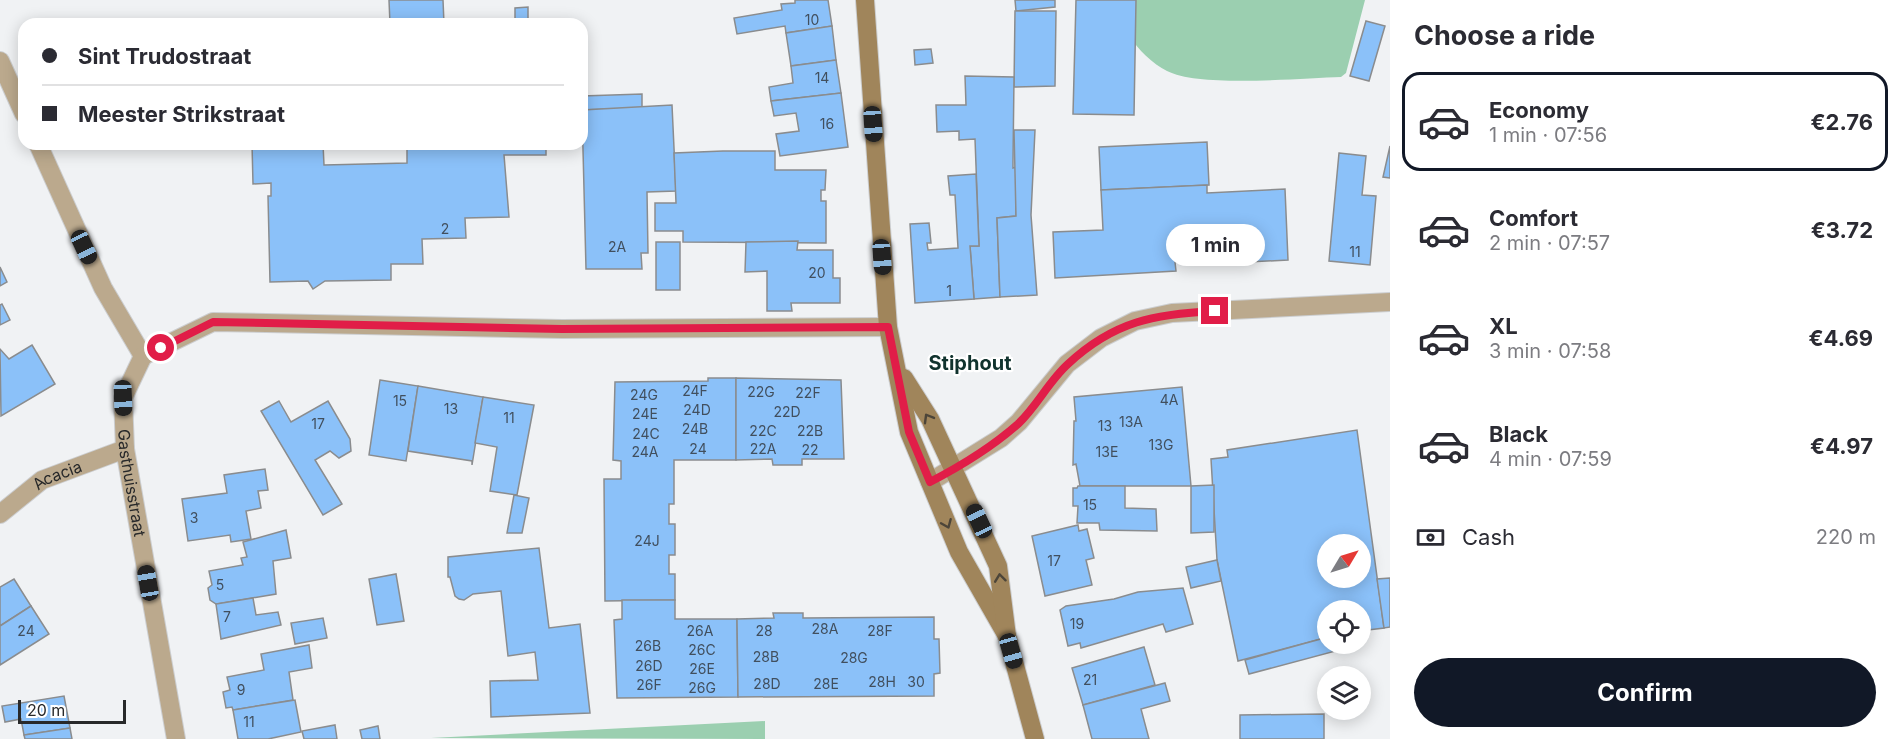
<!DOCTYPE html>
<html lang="en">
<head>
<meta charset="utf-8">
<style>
	:root { --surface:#fff; --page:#f2f2f3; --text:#2b2b33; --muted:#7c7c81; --line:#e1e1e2; --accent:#111827 }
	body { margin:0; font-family:Inter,sans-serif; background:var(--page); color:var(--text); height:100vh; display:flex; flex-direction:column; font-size:22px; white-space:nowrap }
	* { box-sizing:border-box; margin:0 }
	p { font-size:20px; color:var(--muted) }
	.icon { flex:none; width:33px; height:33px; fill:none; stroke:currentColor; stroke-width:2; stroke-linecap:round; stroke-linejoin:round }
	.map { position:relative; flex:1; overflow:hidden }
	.details { display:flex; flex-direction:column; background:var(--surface); width:510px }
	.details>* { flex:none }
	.guide { position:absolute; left:18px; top:18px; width:570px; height:132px; border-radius:18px; box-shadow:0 3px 15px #0003; display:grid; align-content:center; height:132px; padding:0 24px; background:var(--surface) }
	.needle { width:39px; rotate:52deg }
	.buttons { position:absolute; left:1317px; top:534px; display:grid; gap:12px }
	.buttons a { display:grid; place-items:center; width:54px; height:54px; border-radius:50%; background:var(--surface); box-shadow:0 3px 15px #0003; font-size:30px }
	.scale { position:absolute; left:18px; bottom:15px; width:108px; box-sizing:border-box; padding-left:6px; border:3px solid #28292a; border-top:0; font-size:16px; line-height:21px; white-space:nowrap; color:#28292a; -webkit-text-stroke:4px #fff; paint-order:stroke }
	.end { position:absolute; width:27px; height:27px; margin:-14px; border:8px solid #e11d48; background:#fff; box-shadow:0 0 0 3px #fff }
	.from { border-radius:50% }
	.bubble { position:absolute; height:42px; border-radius:21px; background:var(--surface); box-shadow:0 3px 15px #0003; font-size:20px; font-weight:700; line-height:42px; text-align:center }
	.car { position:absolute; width:18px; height:36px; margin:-18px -9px; border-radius:8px; box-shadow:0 0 4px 2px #0007; background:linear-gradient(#222 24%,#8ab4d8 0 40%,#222 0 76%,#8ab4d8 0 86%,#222 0) }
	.guide b { display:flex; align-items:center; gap:21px; height:57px; font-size:22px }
	.guide b+b { border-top:2px solid var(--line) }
	.guide i { width:15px; height:15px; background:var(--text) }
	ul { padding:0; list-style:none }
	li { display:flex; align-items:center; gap:18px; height:99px; margin:0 12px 9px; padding:0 12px; border:3px solid transparent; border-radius:18px }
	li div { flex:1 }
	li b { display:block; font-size:22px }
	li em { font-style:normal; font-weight:700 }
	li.on { border-color:var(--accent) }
	li>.icon { width:54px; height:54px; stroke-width:1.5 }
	h2 { padding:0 24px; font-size:27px; line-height:72px }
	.pay { display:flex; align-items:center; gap:15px; height:66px; padding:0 24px; font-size:22px }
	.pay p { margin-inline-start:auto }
	.cta { display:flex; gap:12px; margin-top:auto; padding:12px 24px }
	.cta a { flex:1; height:69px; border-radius:36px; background:var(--accent); color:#fff; font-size:24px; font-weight:700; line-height:69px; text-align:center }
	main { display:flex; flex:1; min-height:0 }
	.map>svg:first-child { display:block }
</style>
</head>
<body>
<main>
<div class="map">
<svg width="1390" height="739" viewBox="0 0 1390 739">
	<rect width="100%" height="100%" fill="#f0f2f4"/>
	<g fill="#9bcfb0">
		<path d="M1124,0h241l-19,73 -5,4c-41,1 -141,11 -174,-6 -14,-7 -30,-22 -37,-35 -5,-9 -4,-25 -6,-36z"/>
		<path d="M765,721v18l-334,-1z"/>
	</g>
	<g fill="#8bc1f9" stroke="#8a8c8e" stroke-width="1.5" fill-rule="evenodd">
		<path d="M389,0h54l1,24h-54z"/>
		<path d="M795,0h33l4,26 -46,7 -1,-7 -48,8 -3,-16 48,-8 -1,-6 14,-1z"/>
		<path d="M1015,0h40v7l-39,4z"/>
		<path d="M1076,0h60l-2,115 -61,-1z"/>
		<path d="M528,7v17h-13v-16z"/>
		<path d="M1015,11h41l-1,75 -41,1z"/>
		<path d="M1366,21l19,5 -16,55 -19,-5z"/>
		<path d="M832,26l4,34 -45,6 -5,-33z"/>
		<path d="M931,49l2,14 -18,2 -1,-15z"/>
		<path d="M836,60l5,33 -70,8 -2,-14 24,-4 -2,-17z"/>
		<path d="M965,76l49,1 -1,85v6l3,-1v49l-19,2 3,79 -26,2 -4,-53h9l-4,-107 -16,1v-9l-22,1 -1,-27h30z"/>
		<path d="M841,93l7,54 -68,9 -4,-22 23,-3 -3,-18 -22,3 -3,-15z"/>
		<path d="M642,94v14l-60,2v-14z"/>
		<path d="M672,105l4,86 -29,1 1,61h-7l1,16h-56l-4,-159z"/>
		<path d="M1014,130h21l-4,85 6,80 -37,2 -3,-79 19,-2z"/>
		<path d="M1207,142l2,43 -108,5 -2,-43z"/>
		<path d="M252,144h71l1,21 83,-2v-19h139v11h-42l5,62 -44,1 1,20 -44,1 1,25h-32v16l-66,1 -12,8 -5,-8 -38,1 -2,-86h3v-13l-18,1z"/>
		<path d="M1390,146v32l-7,-1z"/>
		<path d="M723,151h52v19h51l-1,20h-4v11h5v42l-143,-1v-11h-28v-28h21l-2,-50z"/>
		<path d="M1339,153l27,3 -4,39 14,1 -6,69 -41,-4z"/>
		<path d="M976,174l3,72h-9l4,53 -59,4 -5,-79 19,-1 2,20h-4l1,7 30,-2 -3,-53h-5l-2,-19z"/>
		<path d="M1207,185v8l78,-4 3,71 -100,5v-4l-13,1 1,9 -121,7 -2,-46 50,-2 -2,-40z"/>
		<path d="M798,241l-1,9h36v28h7v25h-49l1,8h-25v-40l-22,1 1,-30z"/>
		<rect x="656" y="242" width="24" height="48"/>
		<path d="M0,267l7,15 -7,4z"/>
		<path d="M2,304l8,16 -10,5v-20z"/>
		<path d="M32,345l23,39 -54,32 -1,-67 9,10z"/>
		<path d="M708,378h28v82h-62v44h-5v20h6v31h-6v19h6v26l-70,1 -1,-122h17v-18l-8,-1 2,-78 93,-1z"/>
		<path d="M736,378l105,2 3,79h-42v6h-29l-1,-6 -36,1z"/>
		<path d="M380,380l38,6 -12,75 -37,-6z"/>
		<path d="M418,386l65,11 -11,68v-4l-64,-10z"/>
		<path d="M1182,387l9,99h-111l-4,-22 -3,1 1,-44h2l-2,-24z"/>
		<path d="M483,397l51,8 -17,90 -27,-4 7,-44 -22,-4z"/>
		<path d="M279,401l12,21 37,-21 22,38 1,12 -12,7 -9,-7 -15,9 27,44 -19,11 -62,-104z"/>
		<path d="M1357,430l27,198 -24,3v-21h-32v27l-90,24 -21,-101 -6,-101 17,-2 -1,-7zM1328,544h32v34h-32z"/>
		<path d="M265,469l3,21 -10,1 3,17 -15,3 5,28 -20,3 -1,-7 -42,6 -6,-42 45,-6 -3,-18z"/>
		<path d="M1214,485v47l-23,1v-47z"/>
		<path d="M1078,486h47v22l31,1 1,22 -57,-1 -1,-7h-22l1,-17h-5v-18h4z"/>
		<path d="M514,495l15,3 -7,35h-15z"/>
		<path d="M1078,525l1,6 8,-2 7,29 -8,2 6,25 -47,11 -13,-60z"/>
		<path d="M286,530l5,28 -18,3 3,33 -60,10 -6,-4 -2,-12 4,-3 -3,-14 34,-6 -2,-7 6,-1 -4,-15z"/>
		<path d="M539,548l10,80 31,-4 10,89 -99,4 -1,-36 48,-1 -3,-28 -27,4 -7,-65 -28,3 -9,6 -5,-1 -4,-3 -5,-19h-2v-20z"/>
		<path d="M1217,560l4,21 -30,7 -5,-21z"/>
		<path d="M396,574l8,47 -27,4 -8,-46z"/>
		<path d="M1390,578v49l-6,1 -7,-49z"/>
		<path d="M14,579l17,27 -31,20v-39z"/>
		<path d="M1183,588l10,36 -27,8 -3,-8 -82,24 -1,-5 -12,3 -8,-36 6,-4 48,-7 24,-7z"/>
		<path d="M253,598l3,17 22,-3 3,13 -60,14 -5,-35z"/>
		<path d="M622,600h53v19h62l1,78 -121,1 -3,-78 8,-1z"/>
		<path d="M31,606l18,28 -49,31v-39z"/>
		<path d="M773,613h30v5l131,-1v22h5l1,34 -6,1v22l-196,1 -1,-78 37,-1z"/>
		<path d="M323,618l4,20 -32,6 -4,-21z"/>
		<path d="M1328,637v7h15v5l-94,25 -4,-14z"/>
		<path d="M309,645l3,23 -23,4 4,28 -60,10 -1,-3 -6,1 -3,-16 7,-2 -3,-13 37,-7 -3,-16z"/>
		<path d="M1144,647l11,38 -72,20 -11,-37z"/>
		<path d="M1165,683l5,18 -29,8 8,30h-57l-9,-34z"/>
		<path d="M64,696l6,32 -46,7 -3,-16 -16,3 -3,-16z"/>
		<path d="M295,700l6,32 -33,7h-30l-5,-29z"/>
		<path d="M1324,714v25h-84v-24z"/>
		<path d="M335,725l2,14h-33l-2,-8z"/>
		<path d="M378,726l2,13h-18l-2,-9z"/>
		<path d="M70,728l2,11h-47l-1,-4z"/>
	</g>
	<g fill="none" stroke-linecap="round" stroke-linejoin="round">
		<g stroke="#ccced0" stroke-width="20">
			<g id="street">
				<path d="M0,61l24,53"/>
				<path d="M38,144l65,144 40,68"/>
				<path d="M143,356l70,-34 349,7 326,-2"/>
				<path id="s1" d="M143,356l-20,42 2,51 51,290"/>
				<path d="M930,482l71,-44 18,-16 48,-58 34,-26 34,-17 37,-8 218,-11"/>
				<path id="s2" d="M0,514l42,-34 83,-31"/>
			</g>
		</g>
		<g stroke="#ccced0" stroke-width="20">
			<g id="secondary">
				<path d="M865,0l23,327 21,105 50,120 48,84"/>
				<path d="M904,378l26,41 68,147 9,70 28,103"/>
			</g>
		</g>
		<use href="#street" stroke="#bba98d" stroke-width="18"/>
		<use href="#secondary" stroke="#a0855b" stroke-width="18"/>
	</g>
	<defs><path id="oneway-chevron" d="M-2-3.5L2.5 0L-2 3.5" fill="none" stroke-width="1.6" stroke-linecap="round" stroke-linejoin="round" transform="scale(1.5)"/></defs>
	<g stroke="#4c4539">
		<use href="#oneway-chevron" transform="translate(928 418) rotate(-120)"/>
		<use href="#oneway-chevron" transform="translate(947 524) rotate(67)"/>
		<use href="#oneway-chevron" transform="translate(1000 578) rotate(-97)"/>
	</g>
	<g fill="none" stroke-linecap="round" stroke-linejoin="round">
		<path stroke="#e11d48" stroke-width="8" d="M161,348l52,-26 349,7 326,-2 21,105 21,50c31,-16 62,-35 88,-58 19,-18 31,-43 50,-60 46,-43 87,-50 147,-53"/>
	</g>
	<g text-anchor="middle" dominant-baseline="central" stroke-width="4.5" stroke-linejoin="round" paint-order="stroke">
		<g font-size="14" fill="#414f5e">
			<text x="812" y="19">10</text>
			<text x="822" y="77">14</text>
			<text x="827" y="123">16</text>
			<text x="445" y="228">2</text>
			<text x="617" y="246">2A</text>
			<text x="1355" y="251">11</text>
			<text x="817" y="272">20</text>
			<text x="949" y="290">1</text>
			<text x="695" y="390">24F</text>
			<text x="761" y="391">22G</text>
			<text x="808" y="392">22F</text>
			<text x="644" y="394">24G</text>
			<text x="1169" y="399">4A</text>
			<text x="400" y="400">15</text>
			<text x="451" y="408">13</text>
			<text x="697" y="409">24D</text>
			<text x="787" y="411">22D</text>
			<text x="645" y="413">24E</text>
			<text x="509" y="417">11</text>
			<text x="1131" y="421">13A</text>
			<text x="318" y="423">17</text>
			<text x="1105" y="425">13</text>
			<text x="695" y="428">24B</text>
			<text x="763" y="430">22C</text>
			<text x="810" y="430">22B</text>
			<text x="646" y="433">24C</text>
			<text x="1161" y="444">13G</text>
			<text x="698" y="448">24</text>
			<text x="763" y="448">22A</text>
			<text x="810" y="449">22</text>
			<text x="645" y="451">24A</text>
			<text x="1107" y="451">13E</text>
			<text x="1090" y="504">15</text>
			<text x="194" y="517">3</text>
			<text x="647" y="540">24J</text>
			<text x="1054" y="560">17</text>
			<text x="220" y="584">5</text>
			<text x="227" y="616">7</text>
			<text x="1077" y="623">19</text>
			<text x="825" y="628">28A</text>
			<text x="26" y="630">24</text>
			<text x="700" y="630">26A</text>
			<text x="764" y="630">28</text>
			<text x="880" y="630">28F</text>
			<text x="648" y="645">26B</text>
			<text x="702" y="649">26C</text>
			<text x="766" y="656">28B</text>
			<text x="854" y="657">28G</text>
			<text x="649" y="665">26D</text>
			<text x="702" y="668">26E</text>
			<text x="1090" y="679">21</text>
			<text x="882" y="681">28H</text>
			<text x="916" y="681">30</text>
			<text x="767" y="683">28D</text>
			<text x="826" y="683">28E</text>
			<text x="649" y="684">26F</text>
			<text x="702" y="687">26G</text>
			<text x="241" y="689">9</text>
			<text x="249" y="721">11</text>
		</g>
		<g font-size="16" fill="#28292a" stroke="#fff">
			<text stroke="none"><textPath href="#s2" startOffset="70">Acacia</textPath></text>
			<text stroke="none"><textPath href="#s1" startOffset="132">Gasthuisstraat</textPath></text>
		</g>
		<g font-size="20" font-weight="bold" fill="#11332e" stroke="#fff">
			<text x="970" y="363">Stiphout</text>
		</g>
	</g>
</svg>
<div class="buttons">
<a><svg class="needle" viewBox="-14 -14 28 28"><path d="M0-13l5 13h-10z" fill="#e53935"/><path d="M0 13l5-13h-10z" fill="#7c7c81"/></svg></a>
<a><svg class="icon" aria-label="locate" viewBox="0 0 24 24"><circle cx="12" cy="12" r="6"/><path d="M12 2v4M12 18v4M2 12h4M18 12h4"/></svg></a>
<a><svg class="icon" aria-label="layers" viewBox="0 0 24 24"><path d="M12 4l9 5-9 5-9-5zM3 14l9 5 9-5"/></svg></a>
</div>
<div class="scale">20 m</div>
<i class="end from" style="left:161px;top:348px"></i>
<i class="end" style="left:1215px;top:311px"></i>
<div class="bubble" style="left:1166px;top:224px;width:99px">1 min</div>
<i class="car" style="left:873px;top:124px;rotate:176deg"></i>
<i class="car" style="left:84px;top:247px;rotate:155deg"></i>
<i class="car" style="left:882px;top:257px;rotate:176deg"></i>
<i class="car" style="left:123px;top:398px;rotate:178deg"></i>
<i class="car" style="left:979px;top:521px;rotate:335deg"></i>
<i class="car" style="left:148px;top:583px;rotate:350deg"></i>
<i class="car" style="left:1011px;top:651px;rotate:164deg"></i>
<div class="guide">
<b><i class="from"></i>Sint Trudostraat</b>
<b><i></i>Meester Strikstraat</b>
</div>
</div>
<section class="details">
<h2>Choose a ride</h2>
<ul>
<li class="on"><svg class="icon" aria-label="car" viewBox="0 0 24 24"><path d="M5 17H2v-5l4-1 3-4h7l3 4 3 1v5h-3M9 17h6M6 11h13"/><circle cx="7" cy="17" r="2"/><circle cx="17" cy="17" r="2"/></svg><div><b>Economy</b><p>1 min · 07:56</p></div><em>€2.76</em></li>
<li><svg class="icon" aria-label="car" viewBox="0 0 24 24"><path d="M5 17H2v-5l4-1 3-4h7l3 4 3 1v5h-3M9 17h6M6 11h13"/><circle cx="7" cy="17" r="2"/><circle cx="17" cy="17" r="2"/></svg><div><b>Comfort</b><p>2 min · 07:57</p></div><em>€3.72</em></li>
<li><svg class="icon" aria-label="car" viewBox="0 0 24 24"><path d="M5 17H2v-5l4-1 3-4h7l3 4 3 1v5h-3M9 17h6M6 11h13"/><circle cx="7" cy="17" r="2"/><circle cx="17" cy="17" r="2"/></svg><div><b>XL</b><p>3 min · 07:58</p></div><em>€4.69</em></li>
<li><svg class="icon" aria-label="car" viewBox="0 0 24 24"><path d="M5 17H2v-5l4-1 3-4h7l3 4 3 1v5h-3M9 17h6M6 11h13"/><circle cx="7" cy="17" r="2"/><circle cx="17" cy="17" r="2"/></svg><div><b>Black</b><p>4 min · 07:59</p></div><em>€4.97</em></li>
</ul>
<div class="pay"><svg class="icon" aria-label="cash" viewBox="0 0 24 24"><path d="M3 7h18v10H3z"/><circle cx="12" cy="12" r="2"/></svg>Cash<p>220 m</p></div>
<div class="cta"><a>Confirm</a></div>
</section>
</main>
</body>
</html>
